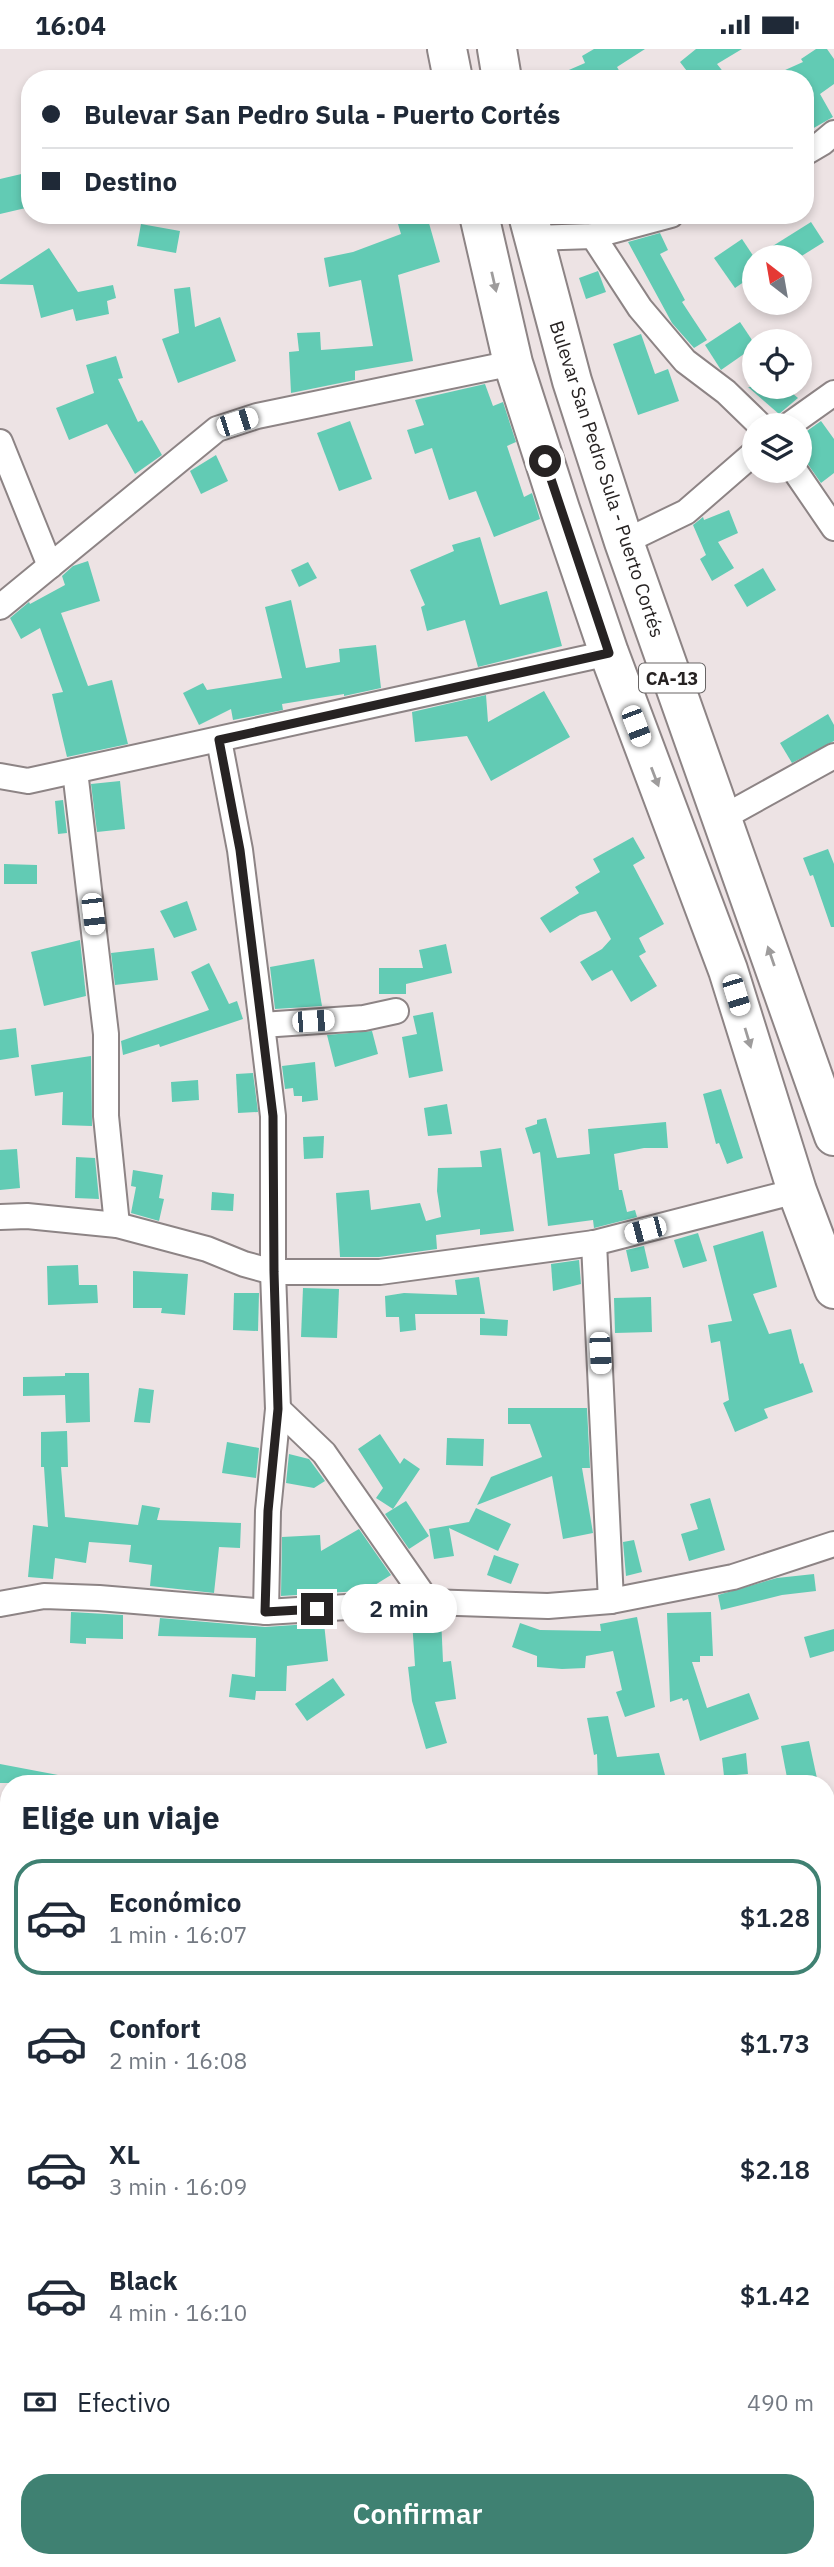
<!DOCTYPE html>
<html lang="es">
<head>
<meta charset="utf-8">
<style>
	:root { --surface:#fff; --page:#f2f2f3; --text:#1f2937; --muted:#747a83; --line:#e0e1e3; --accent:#3f8172 }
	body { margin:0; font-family:"IBM Plex Sans",sans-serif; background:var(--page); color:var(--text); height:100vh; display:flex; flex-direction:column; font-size:26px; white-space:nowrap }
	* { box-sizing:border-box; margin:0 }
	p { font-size:23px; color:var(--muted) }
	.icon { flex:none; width:38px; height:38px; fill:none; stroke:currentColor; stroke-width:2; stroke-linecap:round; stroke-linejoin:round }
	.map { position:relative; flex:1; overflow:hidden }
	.sheet { position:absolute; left:0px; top:1726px; width:835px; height:793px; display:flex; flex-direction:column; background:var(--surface); border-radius:28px 28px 0 0; box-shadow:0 4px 10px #0003 }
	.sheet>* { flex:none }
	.top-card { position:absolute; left:21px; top:21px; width:793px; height:154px; border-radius:28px; box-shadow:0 4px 10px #0003; display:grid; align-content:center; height:154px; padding:0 21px; background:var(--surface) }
	.needle { width:46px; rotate:329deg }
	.fabs { position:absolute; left:742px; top:196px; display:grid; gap:14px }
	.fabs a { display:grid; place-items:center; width:70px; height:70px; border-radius:50%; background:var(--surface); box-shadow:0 4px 10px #0003; font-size:35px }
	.end { position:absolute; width:32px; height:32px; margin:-16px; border:9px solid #272323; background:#fff; box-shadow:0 0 0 4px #fff }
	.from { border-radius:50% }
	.bubble { position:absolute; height:49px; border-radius:24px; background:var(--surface); box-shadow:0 4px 10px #0003; font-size:23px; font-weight:600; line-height:49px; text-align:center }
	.car { position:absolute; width:21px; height:42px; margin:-21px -10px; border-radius:9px; box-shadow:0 0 5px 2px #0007; background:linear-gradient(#fff 24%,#345 0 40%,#fff 0 76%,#345 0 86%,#fff 0) }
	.top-card b { display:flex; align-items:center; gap:24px; height:66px; font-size:26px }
	.top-card b+b { border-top:2px solid var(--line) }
	.top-card i { width:18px; height:18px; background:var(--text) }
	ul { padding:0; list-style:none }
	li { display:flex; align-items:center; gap:21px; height:116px; margin:0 14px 10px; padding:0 7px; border:4px solid transparent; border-radius:28px }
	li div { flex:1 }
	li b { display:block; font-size:26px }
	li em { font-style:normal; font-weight:600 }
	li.on { border-color:var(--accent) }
	li>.icon { width:63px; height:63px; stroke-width:1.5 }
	h2 { padding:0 21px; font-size:32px; line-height:84px }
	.pay { display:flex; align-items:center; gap:18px; height:77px; padding:0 21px; font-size:26px }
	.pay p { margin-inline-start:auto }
	.primary-button { display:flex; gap:14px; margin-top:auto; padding:14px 21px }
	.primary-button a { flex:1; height:80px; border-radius:28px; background:var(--accent); color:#fff; font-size:28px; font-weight:600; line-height:80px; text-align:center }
	.status { display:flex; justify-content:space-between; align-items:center; height:49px; padding:0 35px; background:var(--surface); direction:ltr }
	.status svg { height:19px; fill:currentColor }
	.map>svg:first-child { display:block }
</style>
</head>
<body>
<div class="status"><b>16:04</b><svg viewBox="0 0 49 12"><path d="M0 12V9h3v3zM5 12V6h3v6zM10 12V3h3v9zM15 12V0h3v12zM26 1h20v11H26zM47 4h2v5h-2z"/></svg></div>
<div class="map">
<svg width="834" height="2518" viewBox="0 0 834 2518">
	<rect width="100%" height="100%" fill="#ede3e4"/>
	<g fill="#62cbb4">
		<path d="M594,0h51l-28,18 7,12h-76l37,-16 -3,-7z"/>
		<path d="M696,0h46l-25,15 12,15h-36l-13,-17z"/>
		<path d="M816,0h11l7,10v25l-14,10 13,23 -28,16v-54h-40l38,-17 -2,-3z"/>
		<path d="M30,123v35l-30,7v-35z"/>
		<path d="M427,167l13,46 -42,13 15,86 -58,10v9l-64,13 -2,-41 10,-1 -2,-18 23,-1 1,18 52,-4 -12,-66 -32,7 -5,-29 29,-6 48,-18 -3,-10z"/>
		<path d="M811,173l13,20 -24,15h-45z"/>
		<path d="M141,175l39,7 -4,22 -39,-7z"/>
		<path d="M660,184l8,17 -8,4 25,46 -3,2 25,38 -13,8 -22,-25 -44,-81z"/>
		<path d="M742,190l12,18v18l-19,13 -21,-30z"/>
		<path d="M49,199l29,44 35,-7 3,13 -9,3 2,13 -33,7 -3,-12 -32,9 -8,-33 -33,-1v-4z"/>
		<path d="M598,222l8,21 -20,7 -7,-21z"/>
		<path d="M190,238l5,40 25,-10 16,44 -58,22 -16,-44 17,-6 -5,-44z"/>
		<path d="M740,273l14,21v4l-33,23 -16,-25z"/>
		<path d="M641,285l14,40 13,-5 11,32 -41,14 -25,-71z"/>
		<path d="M116,307l7,22 -5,1 20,43 4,-2 20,35 -27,19 -28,-50 -38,16 -13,-32 38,-15 -8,-28z"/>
		<path d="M485,335l8,22 10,-4 13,40 -9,4 17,51 8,-4 8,26 -46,18 -18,-46 -27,9 -17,-52 -17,6 -8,-24 17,-5 -9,-25z"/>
		<path d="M748,338h37l13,11 -19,16z"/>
		<path d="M350,372l22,58 -33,12 -22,-58z"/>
		<path d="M821,372l13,18v34l-13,10 -14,-20 -7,-6v-21z"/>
		<path d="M216,406l12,26 -27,13 -11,-23z"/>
		<path d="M729,461l9,23 -20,9 16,26 -22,13 -12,-22 6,-4 -13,-30 10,-8 1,3z"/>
		<path d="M480,488l20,68 47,-14 15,55 -84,21 -13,-47 -38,11 -6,-24 4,-2 -15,-35 44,-19 -2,-6z"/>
		<path d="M88,512l12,40 -39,12 27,73 24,-6 16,64 -61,13 -15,-63 11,-2 -23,-64 -19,11 -11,-21 19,-16 1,2 35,-19 -3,-9 11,-10z"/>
		<path d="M308,513l9,16 -18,9 -8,-17z"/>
		<path d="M763,519l13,22 -29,17 -13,-22z"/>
		<path d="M291,551l15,68 34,-6 -1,-13 37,-4 5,43 -37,8v-2l-62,10 1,6 -50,10 -2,-11 -32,16 -16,-32 20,-10 4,7 75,-12 -17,-71z"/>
		<path d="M544,642l26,46 -79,44 -24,-45 -52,6 -3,-30 74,-17 2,27z"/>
		<path d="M828,665l6,11v16l-42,22 -12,-20z"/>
		<path d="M120,732l5,48 -28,3 -6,-48z"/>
		<path d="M63,751l4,33 -9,1 -3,-33z"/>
		<path d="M633,788l12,21 -12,7 31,59 -25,14 7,14 -7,4 18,30 -26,16 -19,-32 -20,11 -12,-19 22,-13 9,-10 -15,-28 -16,4 -30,18 -10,-15 39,-25 -4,-6 25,-15 -7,-13z"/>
		<path d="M828,800l6,15v63h-3l-18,-52 -3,1 -7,-18z"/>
		<path d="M4,815l33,1v19h-33z"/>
		<path d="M187,852l10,29 -23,8 -14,-27z"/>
		<path d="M80,891l6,56 -42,10 -13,-54z"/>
		<path d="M446,895l6,29 -46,11v10h-27v-26h44l-4,-18z"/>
		<path d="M154,899l4,32 -43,5 -4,-32z"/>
		<path d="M314,910l8,47 -47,3 -5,-42z"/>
		<path d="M209,914l20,41 8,-3 6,18 -83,28 -1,-3 -36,11 -2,-14 88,-31 -18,-38z"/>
		<path d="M433,963l10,59 -34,7 -7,-41 15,-3 -4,-18z"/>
		<path d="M16,979l3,29 -19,3v-30z"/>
		<path d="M372,982l6,23 -43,13 -8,-32z"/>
		<path d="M91,1007l1,70 -30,-1 1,-33 -28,4 -4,-31z"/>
		<path d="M315,1013l3,38 -16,2v-6h-8l-1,-8 -8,1 -3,-23z"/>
		<path d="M253,1024l5,39 -20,1 -2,-39z"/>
		<path d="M198,1031l1,20 -27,2 -1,-20z"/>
		<path d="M721,1040l22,69 -16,6 -8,-21 -3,1 -13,-50z"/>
		<path d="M447,1055l5,30 -24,2 -4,-28z"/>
		<path d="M546,1069l11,40 33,-4 -2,-25 78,-7 2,26h-24l-30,6 5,36h3l5,22 8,-2 2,7 -43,11 -1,-8 -45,6 -8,-74 -7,2 -8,-26 12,-4v-4z"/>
		<path d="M324,1087l-1,22 -19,1 -1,-22z"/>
		<path d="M501,1099l13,83 -34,4v-6l-44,6 1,14 -58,8h-39l-4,-64 33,-3 2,20 49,-7 6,18 15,-4 -4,-26 1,-23 44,-1 -2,-16z"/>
		<path d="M17,1100l3,39 -20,2v-40z"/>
		<path d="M76,1108l19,1 4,41 -24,-1z"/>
		<path d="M133,1121l30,5 -4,23 5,1 -5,22 -28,-8 5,-26 -5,-1z"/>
		<path d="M212,1143l22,2 -1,17 -22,-1z"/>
		<path d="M763,1182l14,56 -24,7 16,40 22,-5 9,35 3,-1 10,29 -49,17 4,9 -33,14 -12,-29 6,-3 -9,-59 -9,2 -3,-18 24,-4 -19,-75z"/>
		<path d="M698,1184l9,28 -24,7 -9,-28z"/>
		<path d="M644,1197l5,22 -18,4 -5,-22z"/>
		<path d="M579,1211l2,24 -28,7 -2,-27z"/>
		<path d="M78,1216l1,20h18l1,18 -50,2 -1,-39z"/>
		<path d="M133,1222l55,3 -3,41 -24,-2 1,-5h-29z"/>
		<path d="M479,1228l6,37h-70l1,16 -16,2 -1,-15h-13l-1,-21 19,-3 53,2 -2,-15z"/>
		<path d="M303,1239l36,1 -2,49 -36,-1z"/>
		<path d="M234,1244h25l-1,38 -25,-1z"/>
		<path d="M651,1248l1,35 -37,1 -1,-35z"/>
		<path d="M480,1269l28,2 -1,16 -27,-1z"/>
		<path d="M65,1324h24l1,49 -24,1 -1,-28 -42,1v-19l42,-1z"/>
		<path d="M139,1339l15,2 -4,33 -16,-1z"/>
		<path d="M508,1359h79l3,60h-8l11,65 -30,6 -11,-63 -75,29 14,-28 51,-20 -12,-33h-22z"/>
		<path d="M67,1382l1,36h-7l4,50 73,8 4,-20 18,3 -3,12 84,3 -1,25 -21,-1 -5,46 -64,-7 2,-21 -23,-3 2,-17 -42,-3 -3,21 -31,-5 -2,21 -25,-2 5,-52 15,2 -4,-60h-3v-35z"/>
		<path d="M380,1385l20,30 4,-6 16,11 -27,40 -17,-11 7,-10 -25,-39z"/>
		<path d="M447,1389l37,1 -1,27 -37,-1z"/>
		<path d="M227,1393l32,6 -3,30 -34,-5z"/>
		<path d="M289,1405l20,5 16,22 -11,7 -28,-5z"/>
		<path d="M710,1449l15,52 -36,11 -8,-27 17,-5 -8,-25z"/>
		<path d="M406,1452l23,35 -20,13 -24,-35z"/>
		<path d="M476,1459l35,16 -13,27 -49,-23 5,28 -20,3 -5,-30 40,-7z"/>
		<path d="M359,1480l32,46 -21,13 -11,3 -78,5 1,-59 38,-2 1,16z"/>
		<path d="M634,1491l8,32 -16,4 -3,-34z"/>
		<path d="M494,1506l25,9 -8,20 -24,-9z"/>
		<path d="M814,1525l2,17 -34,4 -61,15 -3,-15 59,-17z"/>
		<path d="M71,1563l52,3v24l-37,-1v6l-16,-1z"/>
		<path d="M711,1563l2,44h-13v6h-8l15,46 42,-15 10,26 -59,22 -12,-42 -5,2 -1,-3 -12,4 -3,-89z"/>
		<path d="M419,1568h22l2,45 8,-1 5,38 -21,3 12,41 -21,6 -14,-48 -4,-34 7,-1 -3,-46h7z"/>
		<path d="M637,1568l18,90 -30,10 -9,-25 6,-2 -9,-39 -27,5 -1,12 -23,1 -25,-2v-11l-25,-9 8,-24 20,7 61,1 -1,-7z"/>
		<path d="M160,1569l105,9 59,-4 4,38 -41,5 -1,25h-30l-1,9 -26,-3 3,-23 23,3 1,-39 -98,-2z"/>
		<path d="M834,1580v22l-24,7 -6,-21z"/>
		<path d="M333,1629l12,17 -38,26 -12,-17z"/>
		<path d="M608,1667l9,41 42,-4 6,22 -42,3 1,5h-26l-1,-29 -3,1 -7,-37z"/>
		<path d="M809,1692l9,42h-30l-7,-37z"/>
		<path d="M746,1704l2,21 -24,2 -2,-18z"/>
		<path d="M0,1715l58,11 -1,8h-57z"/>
	</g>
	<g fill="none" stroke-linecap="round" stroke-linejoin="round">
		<g stroke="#8d8485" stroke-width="28">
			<g id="minor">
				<path d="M805,104l17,-10 12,-10"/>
				<path d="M593,187l47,72 45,53 41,31 34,33"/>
				<path d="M532,189l61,-2 78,-21"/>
				<path d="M789,376l45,-32"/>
				<path d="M0,393l50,124"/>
				<path d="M795,422l39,57"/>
				<path d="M624,493l62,-30 68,-59"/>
				<path d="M0,558l217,-178 40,-13 256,-53"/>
				<path d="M219,691l21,110 22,175"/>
				<path d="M75,722l31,263v82l11,109"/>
				<path d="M0,727l28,5 581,-128"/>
				<path d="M722,769l112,-62"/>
				<path d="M0,1168l27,-1 90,9 90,24 37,15 29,8h107l214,-29 203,-52"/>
				<path d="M594,1194l17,358"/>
				<path d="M278,1360l46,44 104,149"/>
				<path d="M0,1555l44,-8 55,2 167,14 162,-10 120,4 63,-5 122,-24 101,-33"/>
				<path d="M266,1563l2,-101 10,-102 -5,-137v-156l-11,-91 102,-7 32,-7"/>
				<path d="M0,1965h9"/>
				<path d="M826,1966h8"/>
				<path d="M826,2278l8,-5"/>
				<path d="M572,2510l4,8"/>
				<path d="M114,2518l10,-8"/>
			</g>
		</g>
		<g stroke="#8d8485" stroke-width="42">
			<g id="trunk">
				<path d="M447,0l6,30"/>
				<path d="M497,0l5,30"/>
				<path d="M479,166l34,148 47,146 49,144 119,317 69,221 37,98"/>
				<path d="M528,166l44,166 52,161 210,594"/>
			</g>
		</g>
		<use href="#minor" stroke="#fff" stroke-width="24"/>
		<use href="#trunk" stroke="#fff" stroke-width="38"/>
	</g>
	<defs><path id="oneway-solid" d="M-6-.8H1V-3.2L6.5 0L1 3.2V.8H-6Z" transform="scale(1.75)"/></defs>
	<g fill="#9e9c9c">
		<use href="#oneway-solid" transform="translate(494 233) rotate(77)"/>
		<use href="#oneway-solid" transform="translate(655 728) rotate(69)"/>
		<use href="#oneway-solid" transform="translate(771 907) rotate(-109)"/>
		<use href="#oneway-solid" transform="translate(748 989) rotate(73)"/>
	</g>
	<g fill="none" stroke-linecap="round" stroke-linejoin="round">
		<path stroke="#272323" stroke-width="9" d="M317,1560l-52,3 3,-101 10,-102 -4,-137 -1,-156 -33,-266 -21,-110 390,-87 -64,-192"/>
	</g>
	<g text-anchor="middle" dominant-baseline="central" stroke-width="7" stroke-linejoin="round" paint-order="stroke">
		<rect fill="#fff" stroke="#686565" stroke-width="2" x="639" y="614.5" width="66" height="29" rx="5"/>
		<g font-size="18" font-weight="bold" fill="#272323">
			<text x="672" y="629">CA-13</text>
		</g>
		<g font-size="19" fill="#272323" stroke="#fff">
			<text transform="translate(607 430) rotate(72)">Bulevar San Pedro Sula - Puerto Cortés</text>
		</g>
	</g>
</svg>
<div class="fabs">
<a><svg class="needle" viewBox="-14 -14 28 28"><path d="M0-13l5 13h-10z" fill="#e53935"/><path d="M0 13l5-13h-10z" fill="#747a83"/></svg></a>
<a><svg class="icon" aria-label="locate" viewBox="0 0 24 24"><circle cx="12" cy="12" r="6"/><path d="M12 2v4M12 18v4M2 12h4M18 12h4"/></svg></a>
<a><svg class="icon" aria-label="layers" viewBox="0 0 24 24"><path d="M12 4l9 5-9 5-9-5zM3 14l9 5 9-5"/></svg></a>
</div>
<i class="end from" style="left:545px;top:412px"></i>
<i class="end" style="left:317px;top:1560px"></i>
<div class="bubble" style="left:341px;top:1535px;width:116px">2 min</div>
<i class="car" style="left:237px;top:373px;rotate:72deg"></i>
<i class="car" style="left:636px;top:677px;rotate:159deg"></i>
<i class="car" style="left:93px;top:865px;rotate:173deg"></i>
<i class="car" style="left:736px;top:946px;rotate:163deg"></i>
<i class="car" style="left:313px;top:972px;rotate:86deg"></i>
<i class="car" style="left:645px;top:1181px;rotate:255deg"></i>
<i class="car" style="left:600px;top:1304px;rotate:177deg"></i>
<div class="top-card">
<b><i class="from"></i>Bulevar San Pedro Sula - Puerto Cortés</b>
<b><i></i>Destino</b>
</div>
<section class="sheet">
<h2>Elige un viaje</h2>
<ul>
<li class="on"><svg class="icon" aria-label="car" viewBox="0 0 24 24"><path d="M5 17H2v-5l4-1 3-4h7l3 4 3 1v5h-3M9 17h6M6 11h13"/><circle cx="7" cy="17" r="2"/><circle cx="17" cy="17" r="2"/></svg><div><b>Económico</b><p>1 min · 16:07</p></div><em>$1.28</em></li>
<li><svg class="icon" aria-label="car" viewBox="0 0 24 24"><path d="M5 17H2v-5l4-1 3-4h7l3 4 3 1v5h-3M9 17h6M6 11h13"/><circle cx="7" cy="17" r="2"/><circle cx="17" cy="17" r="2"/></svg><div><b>Confort</b><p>2 min · 16:08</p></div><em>$1.73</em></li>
<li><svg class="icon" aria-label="car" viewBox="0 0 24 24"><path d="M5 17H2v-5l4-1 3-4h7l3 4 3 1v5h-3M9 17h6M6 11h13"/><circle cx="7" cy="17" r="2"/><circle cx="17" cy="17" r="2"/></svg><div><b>XL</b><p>3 min · 16:09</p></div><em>$2.18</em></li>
<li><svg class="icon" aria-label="car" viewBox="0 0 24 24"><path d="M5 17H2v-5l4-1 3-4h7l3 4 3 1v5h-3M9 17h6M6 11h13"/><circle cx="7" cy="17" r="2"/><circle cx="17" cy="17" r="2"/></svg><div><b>Black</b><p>4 min · 16:10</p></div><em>$1.42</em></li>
</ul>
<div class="pay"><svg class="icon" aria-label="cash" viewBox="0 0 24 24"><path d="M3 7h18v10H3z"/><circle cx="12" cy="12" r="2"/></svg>Efectivo<p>490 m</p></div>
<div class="primary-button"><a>Confirmar</a></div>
</section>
</div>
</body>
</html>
